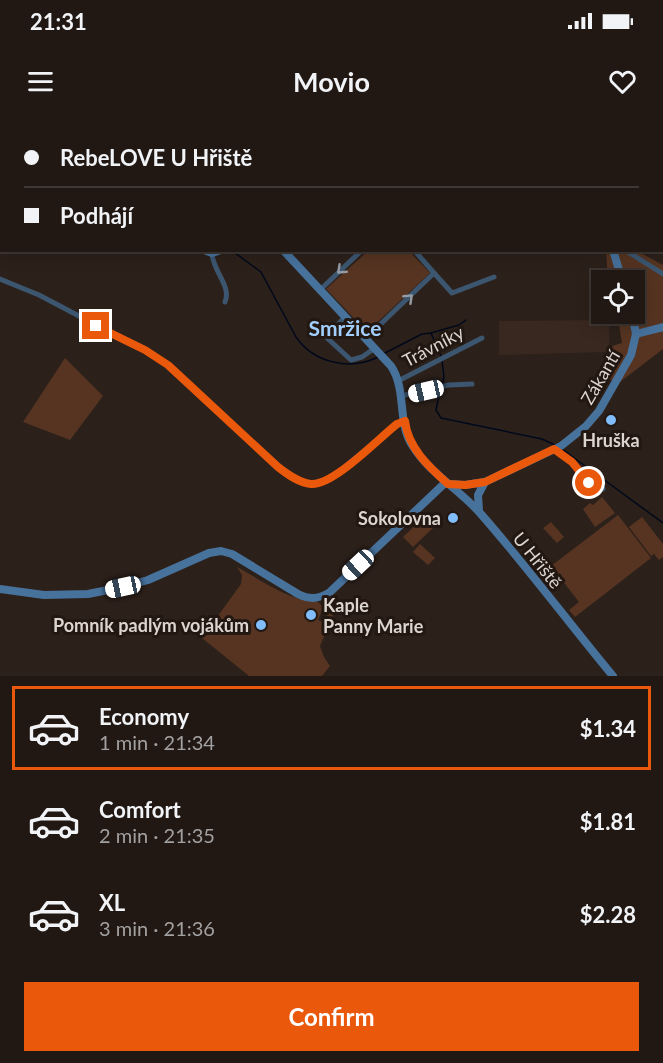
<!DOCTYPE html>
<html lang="en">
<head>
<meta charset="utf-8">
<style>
	:root { --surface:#211814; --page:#2d2522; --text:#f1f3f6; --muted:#a2a0a0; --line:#3e3734; --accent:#ea580c }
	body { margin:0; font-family:Lato,sans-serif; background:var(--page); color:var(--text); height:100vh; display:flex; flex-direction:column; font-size:22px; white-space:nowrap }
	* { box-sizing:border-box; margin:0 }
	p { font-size:20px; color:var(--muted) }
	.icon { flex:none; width:33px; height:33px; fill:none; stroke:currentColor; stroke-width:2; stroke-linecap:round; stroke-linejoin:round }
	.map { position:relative; height:556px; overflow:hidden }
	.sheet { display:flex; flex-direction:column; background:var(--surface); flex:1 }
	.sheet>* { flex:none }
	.top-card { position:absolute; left:0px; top:0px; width:663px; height:132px; box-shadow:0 3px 15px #0003,0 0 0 2px var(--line); display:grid; align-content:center; height:132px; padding:0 24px; background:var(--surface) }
	.fabs { position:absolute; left:591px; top:150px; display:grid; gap:12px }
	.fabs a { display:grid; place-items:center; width:54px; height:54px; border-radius:0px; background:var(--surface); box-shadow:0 3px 15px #0003,0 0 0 2px var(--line); font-size:30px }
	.end { position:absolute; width:27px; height:27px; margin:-14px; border:8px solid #ea580c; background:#fff; box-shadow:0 0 0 3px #fff }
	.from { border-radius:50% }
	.car { position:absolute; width:18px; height:36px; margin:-18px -9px; border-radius:8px; box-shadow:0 0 4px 2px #0007; background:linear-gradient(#fff 24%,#345 0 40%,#fff 0 76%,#345 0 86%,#fff 0) }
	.top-card b { display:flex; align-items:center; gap:21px; height:57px; font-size:22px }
	.top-card b+b { border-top:2px solid var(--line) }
	.top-card i { width:15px; height:15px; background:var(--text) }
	ul { padding:10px 0 0; list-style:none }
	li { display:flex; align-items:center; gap:18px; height:84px; margin:0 12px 9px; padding:0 12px; border:3px solid transparent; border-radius:0px }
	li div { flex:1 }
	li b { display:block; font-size:22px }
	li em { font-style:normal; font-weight:700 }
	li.selected { border-color:var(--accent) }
	li>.icon { width:54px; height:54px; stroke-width:1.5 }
	.action { display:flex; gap:12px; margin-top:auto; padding:12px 24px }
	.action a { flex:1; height:69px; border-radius:0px; background:var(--accent); color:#fff; font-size:24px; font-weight:700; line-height:69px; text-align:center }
	.status { display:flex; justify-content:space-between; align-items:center; height:42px; padding:0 30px; background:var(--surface); direction:ltr }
	.status svg { height:16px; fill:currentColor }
	header { display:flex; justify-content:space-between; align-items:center; height:78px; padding:0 24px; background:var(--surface); font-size:27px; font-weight:700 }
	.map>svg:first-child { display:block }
</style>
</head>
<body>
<div class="status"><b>21:31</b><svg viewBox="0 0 49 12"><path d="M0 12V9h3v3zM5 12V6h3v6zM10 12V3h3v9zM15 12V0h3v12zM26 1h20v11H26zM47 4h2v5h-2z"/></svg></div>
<header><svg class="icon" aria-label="menu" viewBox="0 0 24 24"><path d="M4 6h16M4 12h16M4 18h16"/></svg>Movio<svg class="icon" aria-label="heart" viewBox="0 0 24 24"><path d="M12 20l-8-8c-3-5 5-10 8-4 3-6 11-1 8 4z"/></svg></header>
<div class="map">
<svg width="663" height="556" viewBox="0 0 663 556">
	<rect width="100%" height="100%" fill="#2c201a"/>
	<path fill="#39281f" d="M609,200v32l-110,3v-34z"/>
	<g fill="#563421">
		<path d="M368,131h41l21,22 -63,59 -41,-43z"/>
		<path d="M606,131h31l26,14v84l-43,33 -13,-3 2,-32 13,-4 -3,-19 -10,2v-12h25v-34h-26z"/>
		<path d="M65,238l38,38 -33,44 -47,-18z"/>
		<path d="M602,377l13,16 -20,14 -12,-18 7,-6 3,2z"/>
		<path d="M618,395l33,43 -76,59 -6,-7 10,-8 -28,-36z"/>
		<path d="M424,397l9,11 -20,19 -10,-10z"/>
		<path d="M642,397l21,27v13l-4,3 -5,-6 -3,2 -22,-29z"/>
		<path d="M551,402l13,15 -7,6 -14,-15z"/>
		<path d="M420,424l15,14 -7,7 -15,-13z"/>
		<path d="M237,447c25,13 51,34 80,34l6,6 -5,13 6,2 5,-10 5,1 -14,33 4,11 6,9 -8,10h-73l-47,-38 39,-54 1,-9z"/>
	</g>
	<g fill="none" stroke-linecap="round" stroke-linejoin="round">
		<g stroke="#00091c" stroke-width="1.5">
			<path d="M66,0l1,2"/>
			<path d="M231,130l30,22 35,65c18,26 54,34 82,20"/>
			<path d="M431,213l28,-8 7,-5"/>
			<path d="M385,233l37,-19 9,-1 10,23"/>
			<path d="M442,265l2,-8 -2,-17"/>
			<path d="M440,270l-4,20 5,8 101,21 13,6"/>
			<path d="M562,329l101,74"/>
		</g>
		<g stroke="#3c5670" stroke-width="5">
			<path d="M74,0v2"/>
			<path d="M535,0l4,2"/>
			<path d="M623,0l11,2"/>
			<path d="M376,2v-2"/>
			<path d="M662,4l1,1"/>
			<path d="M0,120l2,-4"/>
			<path d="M625,130l38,24"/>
			<path d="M212,133c0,17 20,33 13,49"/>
			<path d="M434,153l18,20 42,-16"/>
			<path d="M0,159l39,16 118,62 21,16 100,94 26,16 12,1 14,-5 67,-55 8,-3"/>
			<path d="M320,170l42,-40"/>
			<path d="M346,196l-20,21 25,23 11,-3 13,-9"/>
			<path d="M366,218l68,-65 -20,-23"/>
			<path d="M398,261l84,-43"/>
			<path d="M401,276l48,-11 23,-1"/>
			<path d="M554,329c5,5 11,7 17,11 11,10 15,27 32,29"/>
		</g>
		<g stroke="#47729c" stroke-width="8">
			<path d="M611,2v-2"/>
			<path d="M0,19l2,1"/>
			<path d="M204,130l8,3 9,-3"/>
			<path d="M283,130l108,116c16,24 6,56 21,79 17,28 47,44 68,68 46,52 88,109 133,163"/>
			<path d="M613,130l9,30"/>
			<path d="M636,214l27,-7"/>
			<path d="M449,364l16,1 20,-3 76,-36 25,-20 13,-15 32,-56 5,-21 -4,-20"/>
			<path d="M479,391l-1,-16 7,-13"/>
			<path d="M0,469l44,6 44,-1 35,-7 25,-7 61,-27 12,-2 11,3 66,40c12,6 21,5 32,-2l116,-110"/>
		</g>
	</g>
	<defs><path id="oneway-chevron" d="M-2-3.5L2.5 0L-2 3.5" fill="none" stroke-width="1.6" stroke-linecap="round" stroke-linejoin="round" transform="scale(1.5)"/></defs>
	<g stroke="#949ba4">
		<use href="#oneway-chevron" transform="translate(341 150) rotate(137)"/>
		<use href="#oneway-chevron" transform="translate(409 178) rotate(-44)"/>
	</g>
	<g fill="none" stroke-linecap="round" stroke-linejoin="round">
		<path stroke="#ea580c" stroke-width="8" d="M96,206l49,24 23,15 110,102c9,7 21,16 33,17 22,2 67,-45 86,-60l8,-3c3,27 24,46 43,63l17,1 20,-3 69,-33 18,13 17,21"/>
	</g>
	<g fill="#80bdfa" stroke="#221711" stroke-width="2">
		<circle cx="611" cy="300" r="6"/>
		<circle cx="453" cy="398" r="6"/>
		<circle cx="311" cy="495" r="6"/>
		<circle cx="261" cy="505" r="6"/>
	</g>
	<g text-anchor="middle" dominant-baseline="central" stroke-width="6" stroke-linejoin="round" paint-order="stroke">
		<g font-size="18" fill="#dcd4cf" stroke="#221711">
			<text transform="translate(433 226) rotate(-28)">Trávníky</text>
			<text transform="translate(600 257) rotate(-60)">Zákantí</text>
			<text transform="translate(538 440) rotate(51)">U Hřiště</text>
		</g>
		<g font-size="18" font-weight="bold" fill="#dcd4cf" stroke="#221711" text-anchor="end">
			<text x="611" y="320" text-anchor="middle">Hruška</text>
			<text x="441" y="398">Sokolovna</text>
			<text x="323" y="485" text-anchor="start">Kaple<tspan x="323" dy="21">Panny Marie</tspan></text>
			<text x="249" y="505">Pomník padlým vojákům</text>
		</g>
		<g font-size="21" font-weight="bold" fill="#a1cefc" stroke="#221711">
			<text x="345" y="207">Smržice</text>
		</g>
	</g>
</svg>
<div class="fabs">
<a><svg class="icon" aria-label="locate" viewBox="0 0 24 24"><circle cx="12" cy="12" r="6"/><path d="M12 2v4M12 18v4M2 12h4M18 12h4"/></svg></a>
</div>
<i class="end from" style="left:589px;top:363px"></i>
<i class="end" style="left:96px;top:206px"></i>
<i class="car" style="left:426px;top:271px;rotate:257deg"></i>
<i class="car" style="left:358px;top:445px;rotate:227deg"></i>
<i class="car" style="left:123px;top:467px;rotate:258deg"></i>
<div class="top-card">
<b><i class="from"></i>RebeLOVE U Hřiště</b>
<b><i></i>Podhájí</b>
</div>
</div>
<section class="sheet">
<ul>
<li class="selected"><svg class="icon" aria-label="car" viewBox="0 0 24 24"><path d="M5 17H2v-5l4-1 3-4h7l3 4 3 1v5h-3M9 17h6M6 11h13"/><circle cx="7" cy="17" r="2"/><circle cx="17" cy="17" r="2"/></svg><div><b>Economy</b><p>1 min · 21:34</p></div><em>$1.34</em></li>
<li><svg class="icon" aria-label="car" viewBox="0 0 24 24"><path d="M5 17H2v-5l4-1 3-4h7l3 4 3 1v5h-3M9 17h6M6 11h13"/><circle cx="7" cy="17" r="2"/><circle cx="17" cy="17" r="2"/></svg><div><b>Comfort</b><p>2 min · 21:35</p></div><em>$1.81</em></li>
<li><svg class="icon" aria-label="car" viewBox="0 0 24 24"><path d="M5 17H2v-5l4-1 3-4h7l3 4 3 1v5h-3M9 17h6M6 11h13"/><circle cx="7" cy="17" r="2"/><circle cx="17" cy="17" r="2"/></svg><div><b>XL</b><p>3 min · 21:36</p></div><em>$2.28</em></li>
</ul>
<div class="action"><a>Confirm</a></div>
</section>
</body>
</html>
